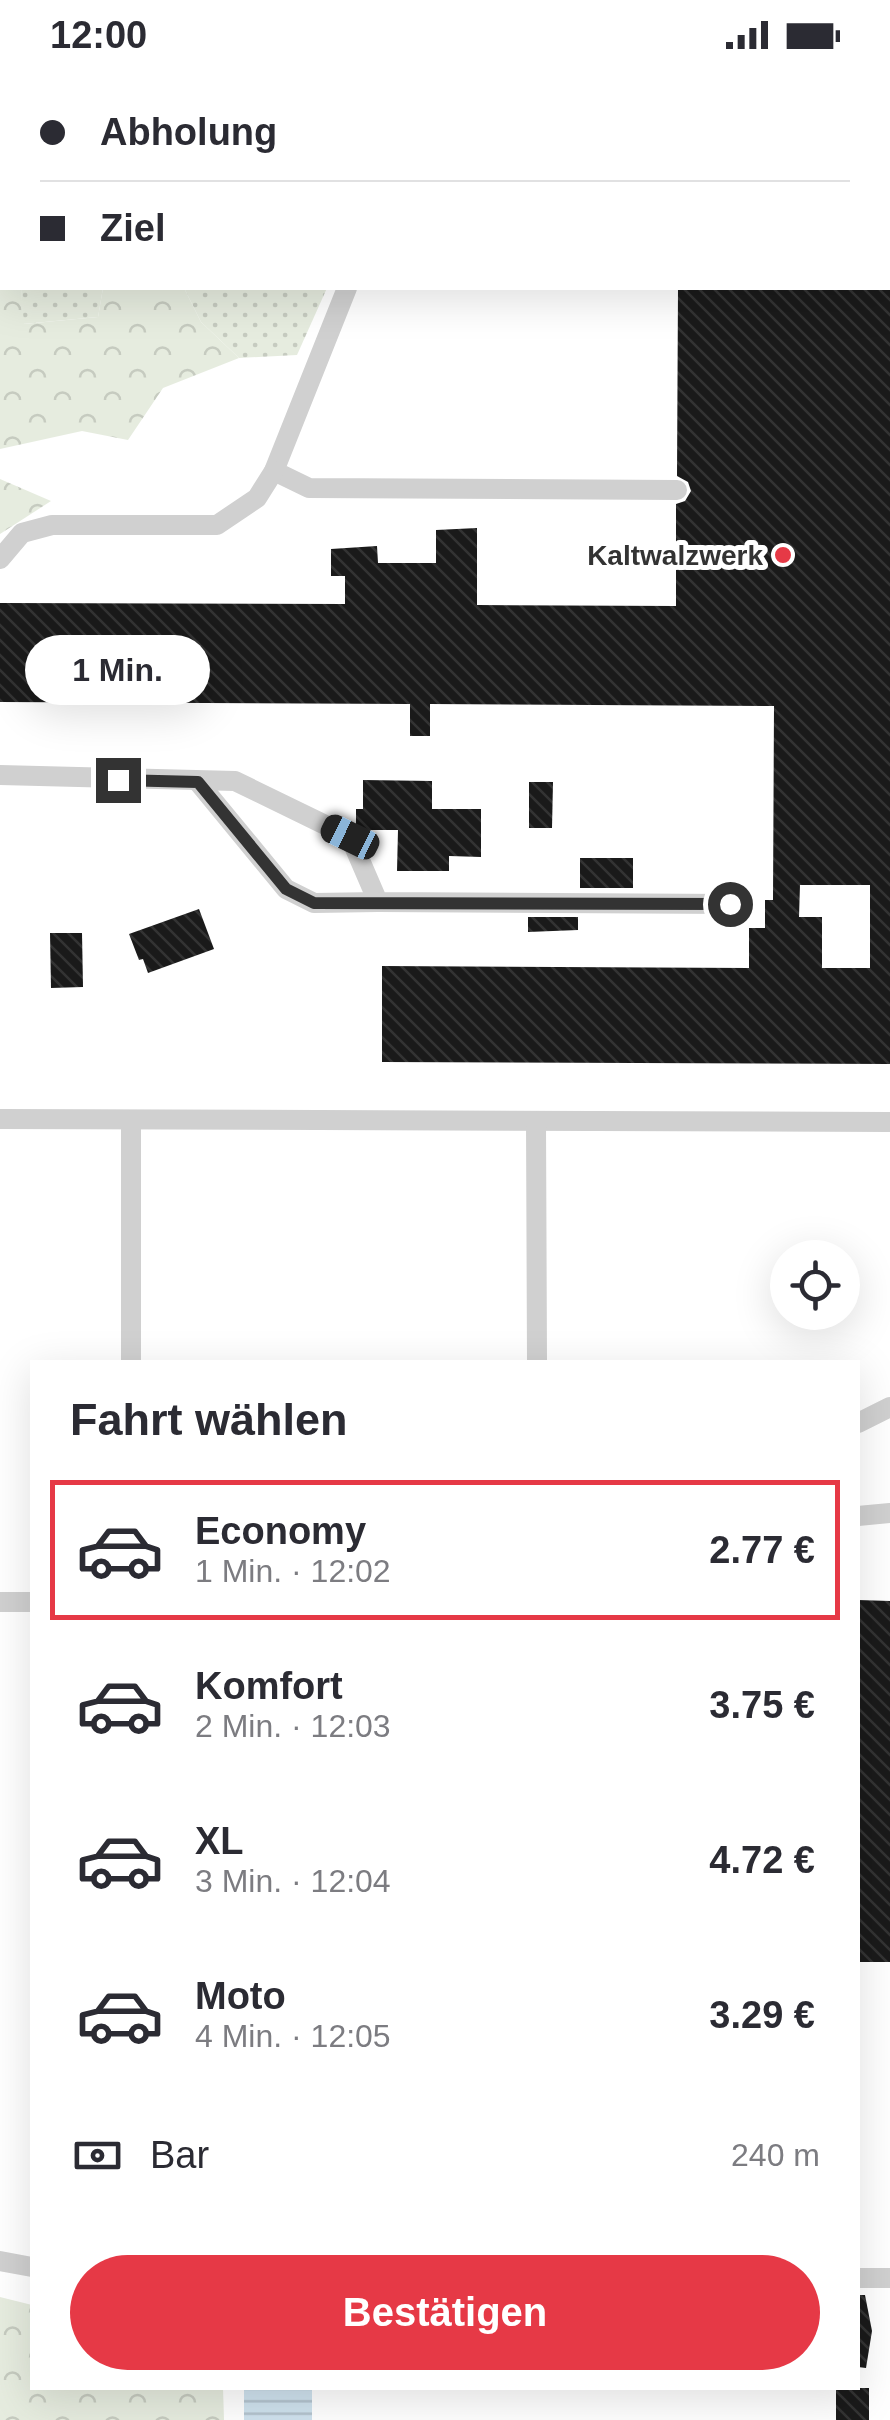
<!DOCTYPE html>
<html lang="de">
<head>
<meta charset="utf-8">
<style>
	:root { --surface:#fff; --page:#f7f7f7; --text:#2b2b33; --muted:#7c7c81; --line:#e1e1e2; --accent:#e63946 }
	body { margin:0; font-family:Helvetica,sans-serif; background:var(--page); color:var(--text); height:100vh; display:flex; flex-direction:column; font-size:38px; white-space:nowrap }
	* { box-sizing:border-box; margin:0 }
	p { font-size:32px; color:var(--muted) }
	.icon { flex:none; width:55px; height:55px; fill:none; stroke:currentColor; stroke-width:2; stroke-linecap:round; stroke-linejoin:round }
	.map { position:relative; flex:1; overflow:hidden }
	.drawer { position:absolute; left:30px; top:1290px; width:830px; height:1030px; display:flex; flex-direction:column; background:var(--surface); border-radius:0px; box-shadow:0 10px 40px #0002 }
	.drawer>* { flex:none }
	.banner { position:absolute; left:0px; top:0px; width:890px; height:220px; box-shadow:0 10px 40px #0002; display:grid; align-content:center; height:220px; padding:0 40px; background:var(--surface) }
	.buttons { position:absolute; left:770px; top:1170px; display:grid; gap:20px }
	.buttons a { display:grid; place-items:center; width:90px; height:90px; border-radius:50%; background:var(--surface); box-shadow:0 10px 40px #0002; font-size:50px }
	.end { position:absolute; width:45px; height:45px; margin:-22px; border:12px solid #333; background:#fff; box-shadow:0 0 0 5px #fff }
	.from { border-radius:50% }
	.bubble { position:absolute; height:70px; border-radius:35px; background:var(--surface); box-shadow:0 10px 40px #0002; font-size:32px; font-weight:700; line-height:70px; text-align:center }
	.car { position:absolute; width:30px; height:60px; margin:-30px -15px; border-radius:12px; box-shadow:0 0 8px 2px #0007; background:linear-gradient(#222 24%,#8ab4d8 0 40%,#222 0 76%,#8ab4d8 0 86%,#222 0) }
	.banner b { display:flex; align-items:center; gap:35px; height:95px; font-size:38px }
	.banner b+b { border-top:2px solid var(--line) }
	.banner i { width:25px; height:25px; background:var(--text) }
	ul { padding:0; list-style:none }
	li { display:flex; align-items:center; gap:30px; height:140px; margin:0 20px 15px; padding:0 20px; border:5px solid transparent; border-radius:0px }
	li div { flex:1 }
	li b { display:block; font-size:38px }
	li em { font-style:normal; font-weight:700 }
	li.on { border-color:var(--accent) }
	li>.icon { width:90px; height:90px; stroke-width:1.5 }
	h2 { padding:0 40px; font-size:45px; line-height:120px }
	.pay { display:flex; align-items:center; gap:25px; height:110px; padding:0 40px; font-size:38px }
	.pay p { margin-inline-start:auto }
	.primary-button { display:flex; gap:20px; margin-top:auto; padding:20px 40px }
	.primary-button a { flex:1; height:115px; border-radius:60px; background:var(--accent); color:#fff; font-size:40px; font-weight:700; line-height:115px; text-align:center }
	.status { display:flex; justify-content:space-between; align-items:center; height:70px; padding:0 50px; background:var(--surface); direction:ltr }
	.status svg { height:28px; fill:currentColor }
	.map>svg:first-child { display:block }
</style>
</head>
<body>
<div class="status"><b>12:00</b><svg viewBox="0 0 49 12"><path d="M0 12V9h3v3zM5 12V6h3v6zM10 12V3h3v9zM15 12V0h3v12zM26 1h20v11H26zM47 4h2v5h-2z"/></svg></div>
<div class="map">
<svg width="890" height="2350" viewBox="0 0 890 2350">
	<defs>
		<pattern id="grass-dots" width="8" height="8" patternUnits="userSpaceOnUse" patternTransform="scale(2.5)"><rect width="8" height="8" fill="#e6ecdf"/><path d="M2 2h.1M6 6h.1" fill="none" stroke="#c6cbc0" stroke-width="1.8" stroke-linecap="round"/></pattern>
		<pattern id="forest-crowns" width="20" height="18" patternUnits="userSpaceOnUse" patternTransform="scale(2.5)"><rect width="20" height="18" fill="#e6ecdf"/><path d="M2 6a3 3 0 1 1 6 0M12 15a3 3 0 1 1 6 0" fill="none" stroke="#c6cbc0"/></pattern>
		<pattern id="water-rules" width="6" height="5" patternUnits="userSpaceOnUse" patternTransform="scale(2.5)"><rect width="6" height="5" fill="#cfe2ee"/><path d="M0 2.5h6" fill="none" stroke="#b2c2cd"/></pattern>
		<pattern id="building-back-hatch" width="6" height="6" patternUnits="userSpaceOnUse" patternTransform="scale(2.5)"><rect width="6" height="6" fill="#1a1a1a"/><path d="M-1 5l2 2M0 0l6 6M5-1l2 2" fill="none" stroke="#333"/></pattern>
	</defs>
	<rect width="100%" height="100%" fill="#fff"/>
	<g fill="url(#grass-dots)">
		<path d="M21,218h82l-5,29 -75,7z"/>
		<path d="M184,218h143l-30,67 -58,3 -38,-36z"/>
	</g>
	<g fill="url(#forest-crowns)">
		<path d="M0,155l2,63h19l3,36 74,-7 5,-29h81l17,34 38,36 -76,30 -35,52 -46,-9 -82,18z"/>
		<path d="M0,409l51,22 -51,33z"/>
		<path d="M0,2227l32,8v83h191l1,32h-224z"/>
	</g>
	<rect fill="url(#water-rules)" x="244" y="2318" width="68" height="32"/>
	<g fill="url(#building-back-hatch)" fill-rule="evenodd">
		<path d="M678,218h212v776l-508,-2v-96l367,2v-40h16v-28h8l1,-194 -344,-2v32h-20v-32l-410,-2v-99l345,1v-28h-14v-27l46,-3 1,17h58v-33l41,-2v77l199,1v-102l9,-3 6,-10 -3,-9 -11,-6zM800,815h70v83h-48v-51h-23z"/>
		<path d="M363,710l69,1v28h49v48l-32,-1v15h-52l1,-41h-37l-5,-6v-15h7z"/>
		<path d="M529,712h24l-1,46h-23z"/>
		<rect x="580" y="788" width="53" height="30"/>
		<path d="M199,839l15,40 -66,24 -5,-14 -4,1 -10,-26z"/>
		<path d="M528,847h50v13l-50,2z"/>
		<path d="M50,863h32l1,54 -32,1z"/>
		<path d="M858,1530l32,1v361h-32z"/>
		<path d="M858,2225h7l7,36 -6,37 -8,-1z"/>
		<rect x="836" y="2318" width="33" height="32"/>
	</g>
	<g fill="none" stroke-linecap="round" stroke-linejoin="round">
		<g stroke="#d0d0d0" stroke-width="20">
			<path d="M413,0v2"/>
			<path d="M0,66l2,1"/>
			<path d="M347,218l-73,183 35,17 368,2"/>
			<path d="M0,489l22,-26 30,-8h165l40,-27 17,-27"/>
			<path d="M0,705l235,6 115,56 28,65 352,2"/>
			<path d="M198,712l88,107 28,14 64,-1"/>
			<path d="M0,1049l890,3"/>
			<path d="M131,1050v242"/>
			<path d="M536,1051l1,241"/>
			<path d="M858,1353l32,-16"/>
			<path d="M858,1446l32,-3"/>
			<path d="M0,1532h32"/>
			<path d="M0,2191l32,6"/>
			<path d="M858,2208h32"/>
		</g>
	</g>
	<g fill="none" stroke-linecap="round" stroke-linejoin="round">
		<path stroke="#333" stroke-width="12" d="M118,710l80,2 88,107 28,14 416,1"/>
	</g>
	<circle fill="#e63946" stroke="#fff" stroke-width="4" cx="783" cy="485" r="10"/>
	<g text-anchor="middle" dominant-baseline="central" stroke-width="10" stroke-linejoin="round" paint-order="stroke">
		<g font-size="28" font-weight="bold" fill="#333" stroke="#fff" text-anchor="end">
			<text x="763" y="485">Kaltwalzwerk</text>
		</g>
	</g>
</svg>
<div class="buttons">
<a><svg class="icon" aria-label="locate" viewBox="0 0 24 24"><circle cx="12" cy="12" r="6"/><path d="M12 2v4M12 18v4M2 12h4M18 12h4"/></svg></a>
</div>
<i class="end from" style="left:730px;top:834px"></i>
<i class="end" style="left:118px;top:710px"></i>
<div class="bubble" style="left:25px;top:565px;width:185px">1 Min.</div>
<i class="car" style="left:350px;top:767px;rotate:296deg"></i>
<div class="banner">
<b><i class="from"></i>Abholung</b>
<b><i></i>Ziel</b>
</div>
<section class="drawer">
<h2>Fahrt wählen</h2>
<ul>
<li class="on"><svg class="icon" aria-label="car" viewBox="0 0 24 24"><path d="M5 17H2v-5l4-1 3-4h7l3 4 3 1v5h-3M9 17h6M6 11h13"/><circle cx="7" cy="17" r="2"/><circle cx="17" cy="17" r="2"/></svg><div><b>Economy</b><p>1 Min. · 12:02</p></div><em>2.77 €</em></li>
<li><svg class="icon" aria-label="car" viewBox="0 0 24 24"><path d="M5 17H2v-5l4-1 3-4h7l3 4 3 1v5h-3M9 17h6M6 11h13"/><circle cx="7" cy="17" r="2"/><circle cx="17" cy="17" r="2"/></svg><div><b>Komfort</b><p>2 Min. · 12:03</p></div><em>3.75 €</em></li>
<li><svg class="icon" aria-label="car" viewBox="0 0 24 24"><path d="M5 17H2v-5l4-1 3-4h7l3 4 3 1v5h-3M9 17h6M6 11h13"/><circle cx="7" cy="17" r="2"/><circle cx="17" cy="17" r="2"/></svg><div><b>XL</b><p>3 Min. · 12:04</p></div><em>4.72 €</em></li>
<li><svg class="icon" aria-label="car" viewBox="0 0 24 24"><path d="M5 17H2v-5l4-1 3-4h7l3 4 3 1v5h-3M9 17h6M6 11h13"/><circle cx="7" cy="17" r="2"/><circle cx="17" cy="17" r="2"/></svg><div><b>Moto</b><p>4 Min. · 12:05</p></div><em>3.29 €</em></li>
</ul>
<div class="pay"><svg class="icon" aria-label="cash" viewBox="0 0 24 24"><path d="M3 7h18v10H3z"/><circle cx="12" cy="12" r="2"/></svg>Bar<p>240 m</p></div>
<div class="primary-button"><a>Bestätigen</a></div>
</section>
</div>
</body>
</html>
